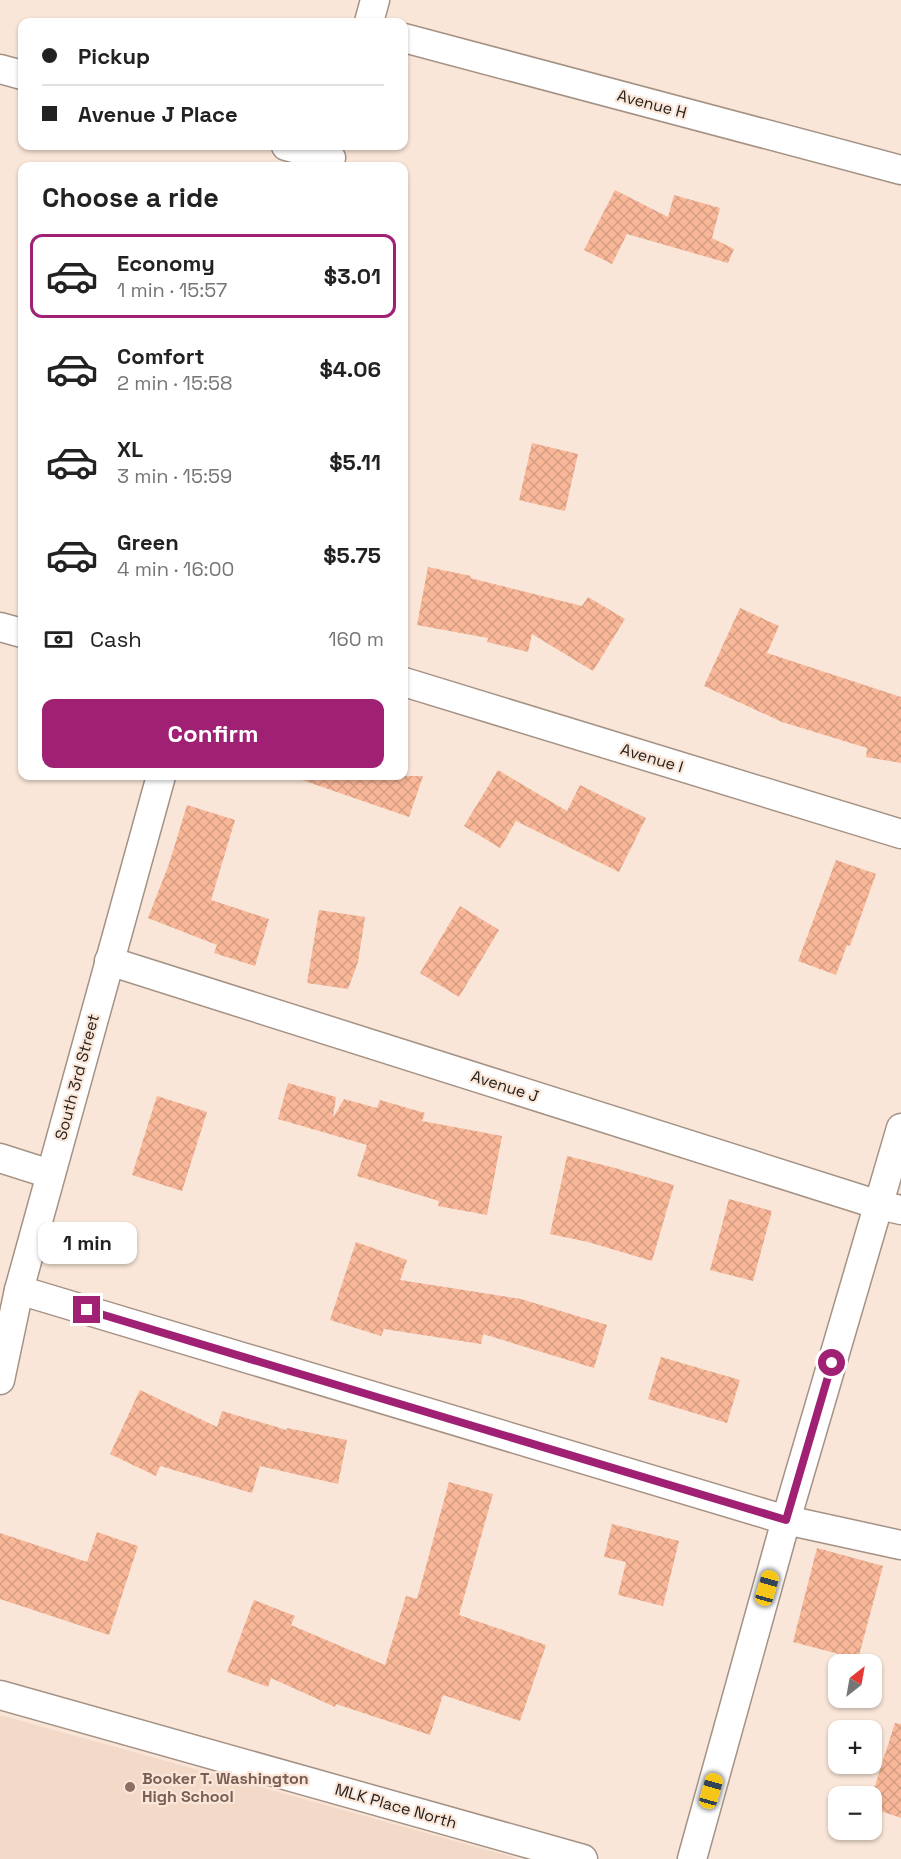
<!DOCTYPE html>
<html lang="en">
<head>
<meta charset="utf-8">
<style>
	:root { --surface:#fff; --page:#f2f2f2; --text:#222; --muted:#767676; --line:#e0e0e0; --accent:#a02174 }
	body { margin:0; font-family:"Space Grotesk",sans-serif; background:var(--page); color:var(--text); height:100vh; display:flex; flex-direction:column; font-size:22px; white-space:nowrap }
	* { box-sizing:border-box; margin:0 }
	p { font-size:20px; color:var(--muted) }
	.icon { flex:none; width:33px; height:33px; fill:none; stroke:currentColor; stroke-width:2; stroke-linecap:round; stroke-linejoin:round }
	.map { position:relative; flex:1; overflow:hidden }
	.details { position:absolute; left:18px; top:162px; width:390px; height:618px; display:flex; flex-direction:column; background:var(--surface); border-radius:12px; box-shadow:0 2px 4px #0004 }
	.details>* { flex:none }
	.guide { position:absolute; left:18px; top:18px; width:390px; height:132px; border-radius:12px; box-shadow:0 2px 4px #0004; display:grid; align-content:center; height:132px; padding:0 24px; background:var(--surface) }
	.needle { width:39px; rotate:31deg }
	.tools { position:absolute; left:828px; top:1654px; display:grid; gap:12px }
	.tools a { display:grid; place-items:center; width:54px; height:54px; border-radius:12px; background:var(--surface); box-shadow:0 2px 4px #0004; font-size:30px }
	.end { position:absolute; width:27px; height:27px; margin:-14px; border:8px solid #a02174; background:#fff; box-shadow:0 0 0 3px #fff }
	.from { border-radius:50% }
	.bubble { position:absolute; height:42px; border-radius:12px; background:var(--surface); box-shadow:0 2px 4px #0004; font-size:20px; font-weight:800; line-height:42px; text-align:center }
	.car { position:absolute; width:18px; height:36px; margin:-18px -9px; border-radius:8px; box-shadow:0 0 4px 2px #0007; background:linear-gradient(#f5c518 24%,#345 0 40%,#f5c518 0 76%,#345 0 86%,#f5c518 0) }
	.guide b { display:flex; align-items:center; gap:21px; height:57px; font-size:22px }
	.guide b+b { border-top:2px solid var(--line) }
	.guide i { width:15px; height:15px; background:var(--text) }
	ul { padding:0; list-style:none }
	li { display:flex; align-items:center; gap:18px; height:84px; margin:0 12px 9px; padding:0 12px; border:3px solid transparent; border-radius:12px }
	li div { flex:1 }
	li b { display:block; font-size:22px }
	li em { font-style:normal; font-weight:800 }
	li.active { border-color:var(--accent) }
	li>.icon { width:54px; height:54px; stroke-width:1.5 }
	h2 { padding:0 24px; font-size:27px; line-height:72px }
	.pay { display:flex; align-items:center; gap:15px; height:66px; padding:0 24px; font-size:22px }
	.pay p { margin-inline-start:auto }
	.cta { display:flex; gap:12px; margin-top:auto; padding:12px 24px }
	.cta a { flex:1; height:69px; border-radius:12px; background:var(--accent); color:#fff; font-size:24px; font-weight:800; line-height:69px; text-align:center }
	.map>svg:first-child { display:block }
</style>
</head>
<body>
<div class="map">
<svg width="901" height="1859" viewBox="0 0 901 1859">
	<defs>
		<pattern id="building-cross-hatch" width="8" height="8" patternUnits="userSpaceOnUse" patternTransform="scale(1.5)"><rect width="8" height="8" fill="#f8b798"/><path d="M0 0l8 8M0 8l8-8" fill="none" stroke="#d59d82"/></pattern>
	</defs>
	<rect width="100%" height="100%" fill="#fae6d8"/>
	<path fill="#f3d9c7" d="M0,1715l520,144h-520z"/>
	<g fill="url(#building-cross-hatch)">
		<path d="M615,190l53,27 6,-22 46,13 -8,30 22,11 -6,14 -101,-29 -15,30 -28,-14z"/>
		<path d="M532,443l46,11 -13,57 -46,-11z"/>
		<path d="M428,567l43,9 -1,2 112,28 6,-9 37,22 -32,52 -61,-37 -4,18 -41,-10 1,-4 -71,-13z"/>
		<path d="M740,608l39,18 -12,27 134,44v66l-35,-6 1,-9 -85,-26 -78,-36z"/>
		<path d="M498,770l69,41 13,-26 66,33 -27,54 -103,-51 -16,27 -36,-22z"/>
		<path d="M303,776h120l-14,41 -107,-37z"/>
		<path d="M187,805l48,15 -24,80 58,19 -14,47 -41,-13 3,-8 -69,-27 21,-54z"/>
		<path d="M836,860l40,14 -26,72 -3,-1 -11,30 -38,-14z"/>
		<path d="M460,906l39,24 -40,67 -39,-24z"/>
		<path d="M319,910l46,7 -7,45 -10,27 -41,-6z"/>
		<path d="M288,1083l48,14 -3,21 11,-19 33,9 3,-8 45,13 -3,8 80,15 -15,79 -49,-9 1,-5 -82,-25 10,-31 -89,-26z"/>
		<path d="M157,1096l50,16 -25,79 -50,-16z"/>
		<path d="M567,1156l48,12 59,17 -22,76 -64,-19 -38,-8z"/>
		<path d="M729,1199l43,12 -19,70 -43,-11z"/>
		<path d="M356,1242l51,18 -7,20 121,19 86,26 -13,43 -111,-34 -2,10 -97,-15 -3,7 -51,-16z"/>
		<path d="M661,1357l79,23 -13,43 -79,-24z"/>
		<path d="M140,1390l77,37 5,-16 65,19v-2l60,12 -9,44 -78,-18 -8,27 -92,-27 -4,10 -46,-22z"/>
		<path d="M449,1482l44,12 -34,121 87,30 -26,76 -77,-26 -13,40 -94,-31 -1,3 -64,-29 -3,9 -41,-15 27,-72 41,16 -4,9 94,40 21,-69 11,3z"/>
		<path d="M612,1524l67,17 -16,65 -45,-11 8,-33 -22,-5z"/>
		<path d="M97,1532l41,14 -29,89 -109,-36v-66l87,29z"/>
		<path d="M817,1548l66,18 -25,93 -65,-17z"/>
		<path d="M895,1723l6,1v94l-29,-10v-13z"/>
	</g>
	<g fill="none" stroke-linecap="round" stroke-linejoin="round">
		<g stroke="#a49285" stroke-width="31">
			<g id="minor">
				<path d="M369,22l6,-22"/>
				<path d="M404,38l497,132"/>
				<path d="M0,69l22,6"/>
				<path d="M286,146l45,12"/>
				<path d="M0,627l22,6"/>
				<path d="M404,682l497,152"/>
				<path d="M109,961l770,244 22,5"/>
				<path d="M0,1158l50,16"/>
				<path d="M19,1290l767,230 115,25"/>
				<path d="M0,1380l19,-90 142,-514"/>
				<path d="M0,1695l583,164"/>
				<path d="M692,1859l94,-339 115,-392"/>
			</g>
		</g>
		<use href="#minor" stroke="#fff" stroke-width="28"/>
	</g>
	<g fill="none" stroke-linecap="round" stroke-linejoin="round">
		<path stroke="#a02174" stroke-width="8" d="M87,1310l699,210 46,-157"/>
	</g>
	<circle fill="#8d6e63" stroke="#fae6d8" stroke-width="2" cx="130" cy="1787" r="6"/>
	<g text-anchor="middle" dominant-baseline="central" stroke-width="4.5" stroke-linejoin="round" paint-order="stroke">
		<g font-size="16" fill="#28211c" stroke="#fae6d8">
			<text transform="translate(652 104) rotate(15)">Avenue H</text>
			<text transform="translate(652 758) rotate(17)">Avenue I</text>
			<text transform="translate(77 1077) rotate(-75)">South 3rd Street</text>
			<text transform="translate(505 1086) rotate(18)">Avenue J</text>
			<text transform="translate(396 1806) rotate(16)">MLK Place North</text>
		</g>
		<g font-size="16" font-weight="bold" fill="#785e54" stroke="#fae6d8" text-anchor="start">
			<text x="142" y="1778">Booker T. Washington<tspan x="142" dy="18">High School</tspan></text>
		</g>
	</g>
</svg>
<div class="tools">
<a><svg class="needle" viewBox="-14 -14 28 28"><path d="M0-13l5 13h-10z" fill="#e53935"/><path d="M0 13l5-13h-10z" fill="#767676"/></svg></a>
<a>+</a>
<a>−</a>
</div>
<i class="end from" style="left:832px;top:1363px"></i>
<i class="end" style="left:87px;top:1310px"></i>
<div class="bubble" style="left:38px;top:1222px;width:99px">1 min</div>
<i class="car" style="left:767px;top:1588px;rotate:16deg"></i>
<i class="car" style="left:711px;top:1791px;rotate:16deg"></i>
<div class="guide">
<b><i class="from"></i>Pickup</b>
<b><i></i>Avenue J Place</b>
</div>
<section class="details">
<h2>Choose a ride</h2>
<ul>
<li class="active"><svg class="icon" aria-label="car" viewBox="0 0 24 24"><path d="M5 17H2v-5l4-1 3-4h7l3 4 3 1v5h-3M9 17h6M6 11h13"/><circle cx="7" cy="17" r="2"/><circle cx="17" cy="17" r="2"/></svg><div><b>Economy</b><p>1 min · 15:57</p></div><em>$3.01</em></li>
<li><svg class="icon" aria-label="car" viewBox="0 0 24 24"><path d="M5 17H2v-5l4-1 3-4h7l3 4 3 1v5h-3M9 17h6M6 11h13"/><circle cx="7" cy="17" r="2"/><circle cx="17" cy="17" r="2"/></svg><div><b>Comfort</b><p>2 min · 15:58</p></div><em>$4.06</em></li>
<li><svg class="icon" aria-label="car" viewBox="0 0 24 24"><path d="M5 17H2v-5l4-1 3-4h7l3 4 3 1v5h-3M9 17h6M6 11h13"/><circle cx="7" cy="17" r="2"/><circle cx="17" cy="17" r="2"/></svg><div><b>XL</b><p>3 min · 15:59</p></div><em>$5.11</em></li>
<li><svg class="icon" aria-label="car" viewBox="0 0 24 24"><path d="M5 17H2v-5l4-1 3-4h7l3 4 3 1v5h-3M9 17h6M6 11h13"/><circle cx="7" cy="17" r="2"/><circle cx="17" cy="17" r="2"/></svg><div><b>Green</b><p>4 min · 16:00</p></div><em>$5.75</em></li>
</ul>
<div class="pay"><svg class="icon" aria-label="cash" viewBox="0 0 24 24"><path d="M3 7h18v10H3z"/><circle cx="12" cy="12" r="2"/></svg>Cash<p>160 m</p></div>
<div class="cta"><a>Confirm</a></div>
</section>
</div>
</body>
</html>
